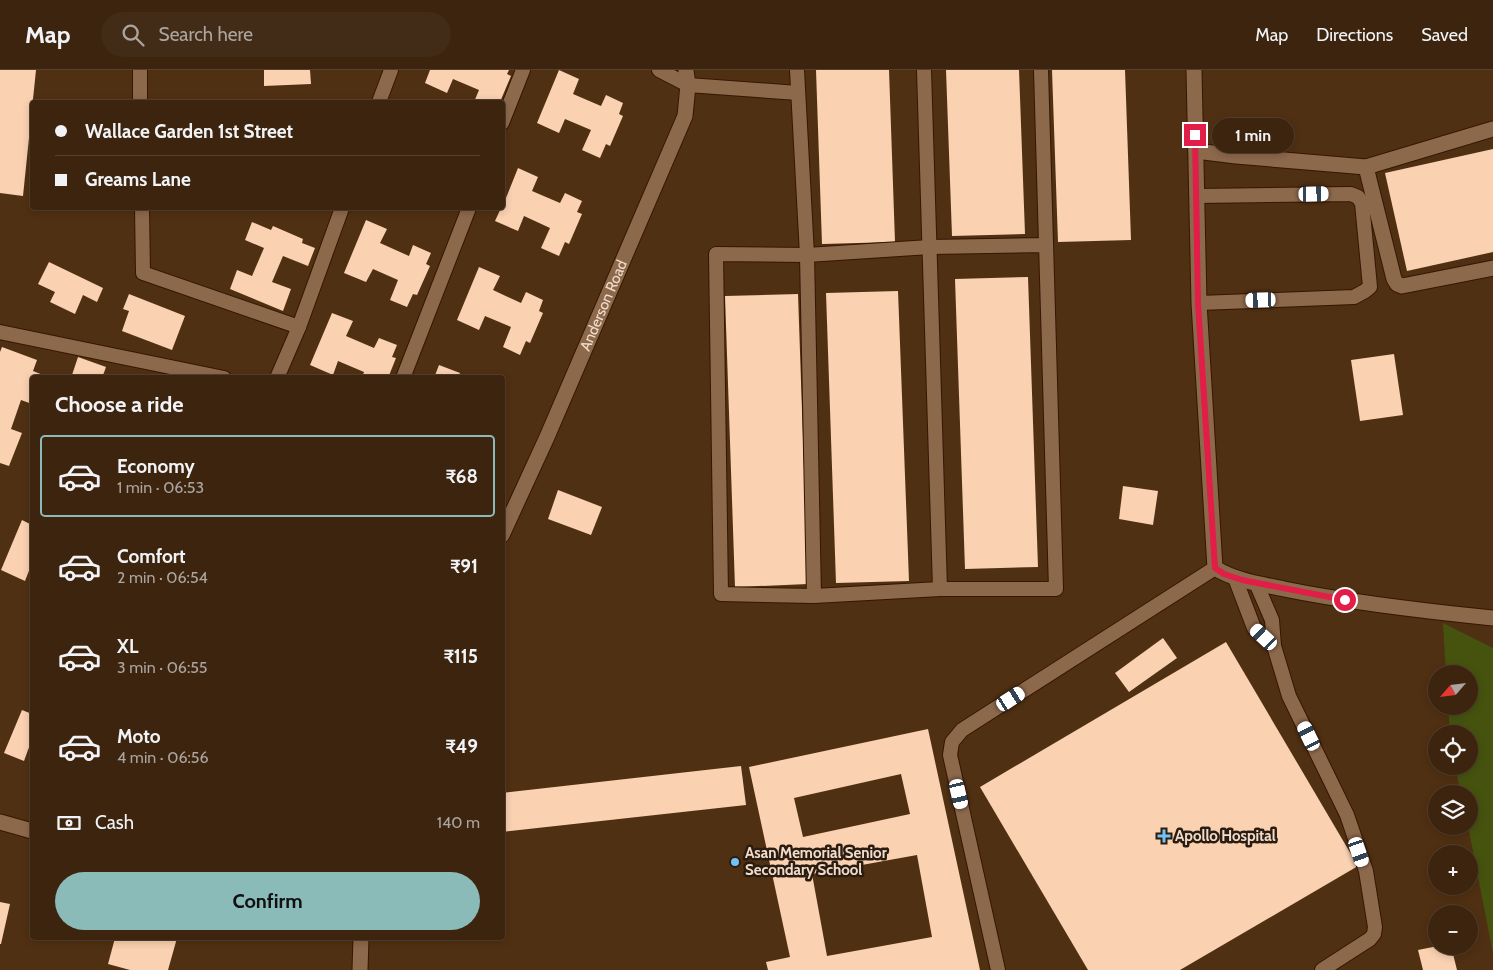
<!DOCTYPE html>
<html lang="en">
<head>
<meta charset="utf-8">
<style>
	:root { --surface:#3c240e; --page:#432c17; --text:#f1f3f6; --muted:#aca49e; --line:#55412e; --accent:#8bbbb9 }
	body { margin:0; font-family:Cabin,sans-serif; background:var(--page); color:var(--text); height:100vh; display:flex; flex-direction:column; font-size:19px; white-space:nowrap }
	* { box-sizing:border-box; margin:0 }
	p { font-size:16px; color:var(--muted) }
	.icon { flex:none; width:28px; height:28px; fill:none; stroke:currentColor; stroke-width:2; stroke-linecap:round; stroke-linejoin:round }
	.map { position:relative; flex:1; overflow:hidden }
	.side { position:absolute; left:30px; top:305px; width:475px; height:565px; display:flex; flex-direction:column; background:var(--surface); border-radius:5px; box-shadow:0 2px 8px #0003,0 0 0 1px var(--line) }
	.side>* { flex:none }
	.top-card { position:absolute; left:30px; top:30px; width:475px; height:110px; border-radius:5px; box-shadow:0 2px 8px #0003,0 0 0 1px var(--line); display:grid; align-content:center; height:110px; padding:0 25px; background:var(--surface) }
	.needle { width:32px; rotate:242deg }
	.controls { position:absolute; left:1428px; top:595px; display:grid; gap:10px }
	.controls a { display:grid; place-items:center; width:50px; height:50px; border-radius:50%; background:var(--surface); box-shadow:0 2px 8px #0003,0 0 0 1px var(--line); font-size:25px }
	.end { position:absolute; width:22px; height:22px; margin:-11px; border:6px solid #e11d48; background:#fff; box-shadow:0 0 0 2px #fff }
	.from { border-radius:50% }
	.bubble { position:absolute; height:35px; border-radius:18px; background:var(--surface); box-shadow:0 2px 8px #0003,0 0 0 1px var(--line); font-size:16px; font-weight:700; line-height:35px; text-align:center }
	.car { position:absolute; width:15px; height:30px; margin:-15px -8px; border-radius:6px; box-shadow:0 0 4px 1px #0007; background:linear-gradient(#fff 24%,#345 0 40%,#fff 0 76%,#345 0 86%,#fff 0) }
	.top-card b { display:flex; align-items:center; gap:18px; height:48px; font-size:19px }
	.top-card b+b { border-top:1px solid var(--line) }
	.top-card i { width:12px; height:12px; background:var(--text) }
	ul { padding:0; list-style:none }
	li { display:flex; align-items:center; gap:15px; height:82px; margin:0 10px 8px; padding:0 15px; border:2px solid transparent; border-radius:5px }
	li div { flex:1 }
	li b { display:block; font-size:19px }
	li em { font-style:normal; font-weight:700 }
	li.current { border-color:var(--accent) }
	li>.icon { width:45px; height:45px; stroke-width:1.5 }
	h2 { padding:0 25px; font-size:22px; line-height:60px }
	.pay { display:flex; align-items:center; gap:12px; height:55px; padding:0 25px; font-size:19px }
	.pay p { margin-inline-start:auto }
	.button { display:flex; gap:10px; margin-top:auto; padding:10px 25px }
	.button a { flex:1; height:58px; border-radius:30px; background:var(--accent); color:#111; font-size:20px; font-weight:700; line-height:58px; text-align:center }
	header { display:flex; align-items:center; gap:30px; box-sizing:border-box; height:70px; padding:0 25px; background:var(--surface); border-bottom:1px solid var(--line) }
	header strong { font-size:24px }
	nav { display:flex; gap:28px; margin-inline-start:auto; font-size:18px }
	.search { width:350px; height:45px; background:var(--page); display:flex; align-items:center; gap:12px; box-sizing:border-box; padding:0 18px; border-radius:28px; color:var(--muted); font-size:19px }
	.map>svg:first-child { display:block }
</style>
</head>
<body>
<header>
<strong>Map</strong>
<div class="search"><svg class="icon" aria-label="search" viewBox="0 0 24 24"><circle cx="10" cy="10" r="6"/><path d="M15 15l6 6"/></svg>Search here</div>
<nav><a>Map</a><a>Directions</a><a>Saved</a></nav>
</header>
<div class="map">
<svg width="1493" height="900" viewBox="0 0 1493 900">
	<rect width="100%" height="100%" fill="#503013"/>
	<path fill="#46530f" d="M1443,553l50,25v305l-25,-127 1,-32h-8l-6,-28h14v-32h-19l-2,-28h21v-32h-23z"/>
	<g fill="#fad1b1" fill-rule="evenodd">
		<path d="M0,0h36l-13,126 -23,-3z"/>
		<path d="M264,0h46l1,14 -47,2z"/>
		<path d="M430,0h79l-2,4 4,2 -11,26h-26l5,-12 -26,-11 -6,14 -22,-10z"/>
		<path d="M559,0l20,9 -6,15 28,12 5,-11 17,8 -4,11 4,2 -13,30 -4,-2 -6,14 -18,-8 9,-20 -26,-11 -6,14 -22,-10z"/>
		<path d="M816,0h73l6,172 -73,2z"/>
		<path d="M946,0h73l6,164 -73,2z"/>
		<path d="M1052,0h73l6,170 -73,2z"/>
		<path d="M1493,79v103l-86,19 -22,-98z"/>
		<path d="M518,98l20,9 -6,14 28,12 5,-10 17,8 -5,11 5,2 -13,30 -4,-2 -6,14 -18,-8 9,-20 -26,-12 -6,15 -23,-10 6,-13h1z"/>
		<path d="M366,150l21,9 -7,14 29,13 4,-11 18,8 -5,11 4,2 -13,29 -4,-1 -6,13 -17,-7 8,-20 -25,-11 -7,13 -22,-9z"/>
		<path d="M252,152l19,8 2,-4 30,13 -1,4 13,5 -7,18 -25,-10 -11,26 19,7 -8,22 -53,-22 7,-19 15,6 12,-28 -19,-8z"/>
		<path d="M49,192l54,26 -6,14 -14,-7 -8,19 -25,-12 5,-10 -17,-8z"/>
		<path d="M479,197l21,9 -7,14 28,13 5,-11 17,8 -4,11 4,2 -13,30 -4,-2 -6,14 -17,-8 8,-20 -26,-11 -6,14 -22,-10z"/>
		<path d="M1028,207l10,290 -73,2 -10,-290z"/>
		<path d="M898,221l11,290 -73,2 -10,-290z"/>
		<path d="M129,224l56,22 -13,34 -50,-19 7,-20 -6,-2z"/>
		<path d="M798,224l10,290 -73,3 -10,-291z"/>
		<path d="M332,243l21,8 -7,15 28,12 5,-10 18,7 -5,12 4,1 -8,20h-26l2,-6 -26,-11 -5,14 -23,-10z"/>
		<path d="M2,277l35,13 -4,11 10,4 -1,3h-10v26l-11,-4 -10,29 11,4 -13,33 -9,-3v-111z"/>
		<path d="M1394,284l9,61 -43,6 -9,-61z"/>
		<path d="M78,287l28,10 -4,11h-31z"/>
		<path d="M439,295l21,8 -2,5h-24z"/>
		<path d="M1123,416l35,5 -5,34 -34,-6z"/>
		<path d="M558,420l44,17 -11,28 -43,-16z"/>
		<path d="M22,450l10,5v38l-7,18 -24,-11z"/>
		<path d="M1163,568l14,20 -48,34 -14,-19z"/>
		<path d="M1226,572l132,224 -178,104h-92l-108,-183z"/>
		<path d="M22,640l10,4v25l-8,22 -20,-8z"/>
		<path d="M928,659l52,241h-212l-2,-8 24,-5 -41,-190zM901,704l9,40 -107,23 -9,-39zM917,785l15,82 -105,19 -15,-82z"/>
		<path d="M741,696l5,39 -244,27v-39z"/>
		<path d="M0,832l10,2 -9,40h-1z"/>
		<path d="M115,868h62l-9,32h-38l-22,-6z"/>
		<path d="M1438,876h13l6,24h-34l-5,-20z"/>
	</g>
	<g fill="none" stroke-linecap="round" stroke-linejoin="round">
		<g stroke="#351700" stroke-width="16">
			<g id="service">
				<path d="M140,0v32"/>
				<path d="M659,0l29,15 110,8"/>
				<path d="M797,0l10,185 7,341"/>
				<path d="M924,0l16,519"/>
				<path d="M1041,0l15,519h-116l-126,7 -93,-2 -5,-340 91,1 123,-8 116,-2"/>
				<path d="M379,32l12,-32"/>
				<path d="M502,53l21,-53"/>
				<path d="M1197,126l154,-2 7,3 4,6 8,84 -5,4 -11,6 -155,6"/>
				<path d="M142,138l1,65 156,54"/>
				<path d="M0,262l224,46"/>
				<path d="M277,308l22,-51 43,-119"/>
				<path d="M403,308l66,-170"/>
				<path d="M1235,508l19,50 20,18"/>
				<path d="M1256,513l16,37 2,26 15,50 58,119 19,56 9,56 -1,7 -4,5 -48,31"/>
				<path d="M998,900l-48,-215 2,-13 10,-12 253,-162"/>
			</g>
		</g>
		<g stroke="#351700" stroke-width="17">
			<g id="minor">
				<path d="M1194,0l5,233 16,265c21,13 46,16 69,21 69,14 139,22 209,29"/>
				<path d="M1196,81l40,5 130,11 127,-38"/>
				<path d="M1366,97l28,112 3,5 5,2 91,-18"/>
				<path id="s1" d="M502,465l45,-98 138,-321 3,-31 -2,-15"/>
				<path d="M0,752l32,9"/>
				<path d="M360,900l1,-32"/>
			</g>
		</g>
		<use href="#service" stroke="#8d694c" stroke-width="14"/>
		<use href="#minor" stroke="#8d694c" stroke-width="15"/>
	</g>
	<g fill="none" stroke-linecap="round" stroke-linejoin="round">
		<path stroke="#e11d48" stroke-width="6" d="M1195,65l3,168 17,265 9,6 18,6 103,20"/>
	</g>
	<g fill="#73c1f5" stroke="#2b1c10" stroke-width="2">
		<path d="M1161.5 758.5h5v5h5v5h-5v5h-5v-5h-5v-5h5z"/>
		<circle cx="735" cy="792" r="5"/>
	</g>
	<g text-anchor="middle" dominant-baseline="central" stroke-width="5" stroke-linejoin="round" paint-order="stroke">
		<g font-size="15" fill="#f1dccc" stroke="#2b1c10">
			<text stroke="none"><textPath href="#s1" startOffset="251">Anderson Road</textPath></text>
		</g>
		<g font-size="15" font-weight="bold" fill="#f1dccc" stroke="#2b1c10" text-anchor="start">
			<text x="1175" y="766">Apollo Hospital</text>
			<text x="745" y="783">Asan Memorial Senior<tspan x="745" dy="17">Secondary School</tspan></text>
		</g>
	</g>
</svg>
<div class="controls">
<a><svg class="needle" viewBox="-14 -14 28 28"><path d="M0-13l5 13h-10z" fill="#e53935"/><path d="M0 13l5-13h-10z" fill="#aca49e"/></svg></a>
<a><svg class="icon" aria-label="locate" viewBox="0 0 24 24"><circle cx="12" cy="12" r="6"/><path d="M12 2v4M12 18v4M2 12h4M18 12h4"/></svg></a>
<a><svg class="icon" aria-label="layers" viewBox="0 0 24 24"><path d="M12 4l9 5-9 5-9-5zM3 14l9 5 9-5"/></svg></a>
<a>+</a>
<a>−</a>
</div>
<i class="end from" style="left:1345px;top:530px"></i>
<i class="end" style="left:1195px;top:65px"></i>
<div class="bubble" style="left:1212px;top:48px;width:82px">1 min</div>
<i class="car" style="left:1314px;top:124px;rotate:89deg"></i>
<i class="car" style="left:1261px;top:230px;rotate:268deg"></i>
<i class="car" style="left:1264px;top:567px;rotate:313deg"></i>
<i class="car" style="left:1011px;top:629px;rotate:57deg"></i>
<i class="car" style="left:1309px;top:666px;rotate:334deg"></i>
<i class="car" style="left:959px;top:724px;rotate:167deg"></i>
<i class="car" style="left:1359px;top:782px;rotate:161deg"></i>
<div class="top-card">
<b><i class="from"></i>Wallace Garden 1st Street</b>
<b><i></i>Greams Lane</b>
</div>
<section class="side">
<h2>Choose a ride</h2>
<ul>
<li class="current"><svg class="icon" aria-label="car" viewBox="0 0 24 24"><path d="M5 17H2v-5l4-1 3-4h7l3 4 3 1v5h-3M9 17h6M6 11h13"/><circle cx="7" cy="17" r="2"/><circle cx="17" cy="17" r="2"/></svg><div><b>Economy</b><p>1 min · 06:53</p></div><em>₹68</em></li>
<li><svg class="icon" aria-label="car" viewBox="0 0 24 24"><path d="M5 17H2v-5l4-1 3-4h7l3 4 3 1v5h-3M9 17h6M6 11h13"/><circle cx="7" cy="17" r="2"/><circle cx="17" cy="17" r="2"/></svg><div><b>Comfort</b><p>2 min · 06:54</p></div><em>₹91</em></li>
<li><svg class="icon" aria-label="car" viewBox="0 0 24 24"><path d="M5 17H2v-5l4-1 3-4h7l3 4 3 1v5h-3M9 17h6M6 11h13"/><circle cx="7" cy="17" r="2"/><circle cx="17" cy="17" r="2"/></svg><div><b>XL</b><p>3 min · 06:55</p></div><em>₹115</em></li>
<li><svg class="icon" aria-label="car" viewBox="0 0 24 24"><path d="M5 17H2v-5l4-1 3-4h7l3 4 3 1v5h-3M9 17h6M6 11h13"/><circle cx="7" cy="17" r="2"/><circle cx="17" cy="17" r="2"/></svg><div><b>Moto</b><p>4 min · 06:56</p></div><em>₹49</em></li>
</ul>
<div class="pay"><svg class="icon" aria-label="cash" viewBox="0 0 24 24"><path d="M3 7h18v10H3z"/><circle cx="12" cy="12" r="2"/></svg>Cash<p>140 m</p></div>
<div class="button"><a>Confirm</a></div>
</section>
</div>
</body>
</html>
